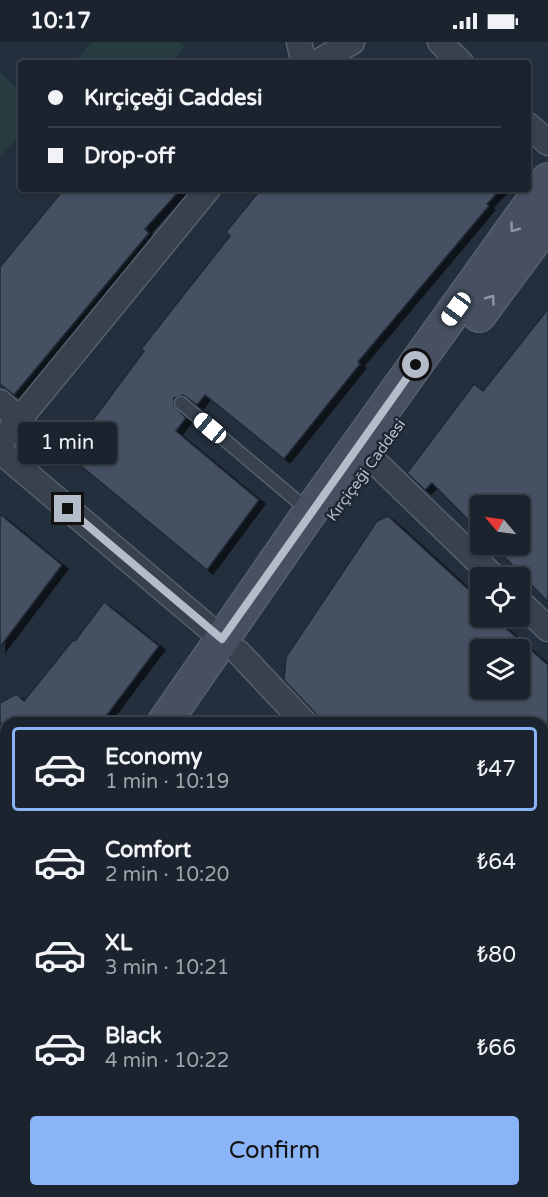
<!DOCTYPE html>
<html lang="en">
<head>
<meta charset="utf-8">
<style>
	:root { --surface:#1b232e; --page:#242b36; --text:#f1f3f6; --muted:#a0a4aa; --line:#39404a; --accent:#8ab4f8 }
	body { margin:0; font-family:"Varela Round",sans-serif; background:var(--page); color:var(--text); height:100vh; display:flex; flex-direction:column; font-size:22px; white-space:nowrap }
	* { box-sizing:border-box; margin:0 }
	p { font-size:20px; color:var(--muted) }
	.icon { flex:none; width:33px; height:33px; fill:none; stroke:currentColor; stroke-width:2; stroke-linecap:round; stroke-linejoin:round }
	.map { position:relative; flex:1; overflow:hidden }
	.side { position:absolute; left:0px; top:675px; width:549px; height:480px; display:flex; flex-direction:column; background:var(--surface); border-radius:18px 18px 0 0; box-shadow:0 2px 4px #0004,0 0 0 2px var(--line) }
	.side>* { flex:none }
	.banner { position:absolute; left:18px; top:18px; width:513px; height:132px; border-radius:6px; box-shadow:0 2px 4px #0004,0 0 0 2px var(--line); display:grid; align-content:center; height:132px; padding:0 30px; background:var(--surface) }
	.needle { width:39px; rotate:299deg }
	.controls { position:absolute; left:470px; top:453px; display:grid; gap:12px }
	.controls a { display:grid; place-items:center; width:60px; height:60px; border-radius:6px; background:var(--surface); box-shadow:0 2px 4px #0004,0 0 0 2px var(--line); font-size:30px }
	.end { position:absolute; width:27px; height:27px; margin:-14px; border:8px solid #b4bcc9; background:#111; box-shadow:0 0 0 3px #111 }
	.from { border-radius:50% }
	.bubble { position:absolute; height:42px; border-radius:6px; background:var(--surface); box-shadow:0 2px 4px #0004,0 0 0 2px var(--line); font-size:20px; font-weight:600; line-height:42px; text-align:center }
	.car { position:absolute; width:18px; height:36px; margin:-18px -9px; border-radius:8px; box-shadow:0 0 4px 2px #0007; background:linear-gradient(#fff 24%,#345 0 40%,#fff 0 76%,#345 0 86%,#fff 0) }
	.banner b { display:flex; align-items:center; gap:21px; height:57px; font-size:22px }
	.banner b+b { border-top:2px solid var(--line) }
	.banner i { width:15px; height:15px; background:var(--text) }
	ul { padding:10px 0 0; list-style:none }
	li { display:flex; align-items:center; gap:18px; height:84px; margin:0 12px 9px; padding:0 18px; border:3px solid transparent; border-radius:6px }
	li div { flex:1 }
	li b { display:block; font-size:22px }
	li em { font-style:normal; font-weight:600 }
	li.active { border-color:var(--accent) }
	li>.icon { width:54px; height:54px; stroke-width:1.5 }
	.cta { display:flex; gap:12px; margin-top:auto; padding:12px 30px }
	.cta a { flex:1; height:69px; border-radius:6px; background:var(--accent); color:#111; font-size:24px; font-weight:600; line-height:69px; text-align:center }
	.status { display:flex; justify-content:space-between; align-items:center; height:42px; padding:0 30px; background:var(--surface); direction:ltr }
	.status svg { height:16px; fill:currentColor }
	.map>svg:first-child { display:block }
</style>
</head>
<body>
<div class="status"><b>10:17</b><svg viewBox="0 0 49 12"><path d="M0 12V9h3v3zM5 12V6h3v6zM10 12V3h3v9zM15 12V0h3v12zM26 1h20v11H26zM47 4h2v5h-2z"/></svg></div>
<div class="map">
<svg width="548" height="1155" viewBox="0 0 548 1155">
	<defs>
		<filter id="shadow"><feDropShadow dx="6" dy="4" stdDeviation="0" flood-color="#0009"/></filter>
	</defs>
	<rect width="100%" height="100%" fill="#242f3e"/>
	<g fill="#263c3f">
		<path d="M92,0h87l6,5 -14,16h-98z"/>
		<path d="M0,30l21,20v41l-21,25z"/>
	</g>
	<g fill="#455162" stroke="#1f2835" stroke-width="1.5" fill-rule="evenodd" filter="url(#shadow)">
		<path d="M64,147h117l-36,40 4,4 -135,162 -14,-11v-117z"/>
		<path d="M261,147h240l-14,15 2,2 -131,156 2,2 -76,95 -79,-64 -8,10 -14,-10 -9,3v8l12,12 -10,13 83,69 -52,70 -143,-118 24,-30 2,2 54,-73 -3,-2 89,-113 -4,-4z"/>
		<path d="M548,267v293l-56,-58h27v-38h-39v26l-48,-49 -7,7 -18,-17 67,-89 9,7z"/>
		<path d="M0,472l62,51 -62,82z"/>
		<path d="M388,474l92,84 -3,3 3,2v11h12l56,49v58h-229l-4,-10 -31,-33 2,-23 91,-136zM480,608h39v38h-39z"/>
		<path d="M104,560l55,44 -58,77h-101v-20l16,-9 8,7 49,-61 2,1z"/>
	</g>
	<g fill="none" stroke-linecap="round" stroke-linejoin="round">
		<g stroke="#565f6c" stroke-width="15">
			<path id="service" d="M181,361l128,108"/>
		</g>
		<g stroke="#565f6c" stroke-width="27">
			<g id="minor">
				<path d="M299,0l5,21"/>
				<path d="M440,0l21,21"/>
				<path d="M316,21l36,-21"/>
				<path d="M528,83l20,18"/>
				<path d="M0,360l20,18"/>
				<path d="M0,401l208,-254"/>
				<path d="M0,409l222,188"/>
				<path d="M372,417l123,119"/>
				<path d="M519,559l29,28"/>
				<path d="M238,610l67,71"/>
				<path d="M543,832l5,-5"/>
				<path d="M228,1149l1,6"/>
				<path d="M387,1149l6,6"/>
				<path d="M184,1155l9,-6"/>
			</g>
		</g>
		<g stroke="#565f6c" stroke-width="36">
			<g id="secondary">
				<path d="M479,273l69,-93"/>
				<path d="M164,681l146,-211 238,-332"/>
				<path d="M0,919l6,-10"/>
				<path d="M0,1000l6,-22"/>
			</g>
		</g>
		<use href="#service" stroke="#38414e" stroke-width="12"/>
		<use href="#minor" stroke="#38414e" stroke-width="24"/>
		<use href="#secondary" stroke="#465061" stroke-width="33"/>
	</g>
	<defs><path id="oneway-chevron" d="M-2-3.5L2.5 0L-2 3.5" fill="none" stroke-width="1.6" stroke-linecap="round" stroke-linejoin="round" transform="scale(1.5)"/></defs>
	<g stroke="#8e96a5">
		<use href="#oneway-chevron" transform="translate(514 186) rotate(126)"/>
		<use href="#oneway-chevron" transform="translate(491 257) rotate(-53)"/>
	</g>
	<g fill="none" stroke-linecap="round" stroke-linejoin="round">
		<path stroke="#b4bcc9" stroke-width="8" d="M68,467l154,130 194,-274"/>
	</g>
	<g text-anchor="middle" dominant-baseline="central" stroke-width="5" stroke-linejoin="round" paint-order="stroke">
		<g font-size="15" fill="#b4bcc9" stroke="#1d2633">
			<text transform="translate(366 428) rotate(-54)">Kırçiçeği Caddesi</text>
		</g>
	</g>
</svg>
<div class="controls">
<a><svg class="needle" viewBox="-14 -14 28 28"><path d="M0-13l5 13h-10z" fill="#e53935"/><path d="M0 13l5-13h-10z" fill="#a0a4aa"/></svg></a>
<a><svg class="icon" aria-label="locate" viewBox="0 0 24 24"><circle cx="12" cy="12" r="6"/><path d="M12 2v4M12 18v4M2 12h4M18 12h4"/></svg></a>
<a><svg class="icon" aria-label="layers" viewBox="0 0 24 24"><path d="M12 4l9 5-9 5-9-5zM3 14l9 5 9-5"/></svg></a>
</div>
<i class="end from" style="left:416px;top:323px"></i>
<i class="end" style="left:68px;top:467px"></i>
<div class="bubble" style="left:18px;top:380px;width:99px">1 min</div>
<i class="car" style="left:456px;top:267px;rotate:216deg"></i>
<i class="car" style="left:210px;top:386px;rotate:310deg"></i>
<div class="banner">
<b><i class="from"></i>Kırçiçeği Caddesi</b>
<b><i></i>Drop-off</b>
</div>
<section class="side">
<ul>
<li class="active"><svg class="icon" aria-label="car" viewBox="0 0 24 24"><path d="M5 17H2v-5l4-1 3-4h7l3 4 3 1v5h-3M9 17h6M6 11h13"/><circle cx="7" cy="17" r="2"/><circle cx="17" cy="17" r="2"/></svg><div><b>Economy</b><p>1 min · 10:19</p></div><em>₺47</em></li>
<li><svg class="icon" aria-label="car" viewBox="0 0 24 24"><path d="M5 17H2v-5l4-1 3-4h7l3 4 3 1v5h-3M9 17h6M6 11h13"/><circle cx="7" cy="17" r="2"/><circle cx="17" cy="17" r="2"/></svg><div><b>Comfort</b><p>2 min · 10:20</p></div><em>₺64</em></li>
<li><svg class="icon" aria-label="car" viewBox="0 0 24 24"><path d="M5 17H2v-5l4-1 3-4h7l3 4 3 1v5h-3M9 17h6M6 11h13"/><circle cx="7" cy="17" r="2"/><circle cx="17" cy="17" r="2"/></svg><div><b>XL</b><p>3 min · 10:21</p></div><em>₺80</em></li>
<li><svg class="icon" aria-label="car" viewBox="0 0 24 24"><path d="M5 17H2v-5l4-1 3-4h7l3 4 3 1v5h-3M9 17h6M6 11h13"/><circle cx="7" cy="17" r="2"/><circle cx="17" cy="17" r="2"/></svg><div><b>Black</b><p>4 min · 10:22</p></div><em>₺66</em></li>
</ul>
<div class="cta"><a>Confirm</a></div>
</section>
</div>
</body>
</html>
